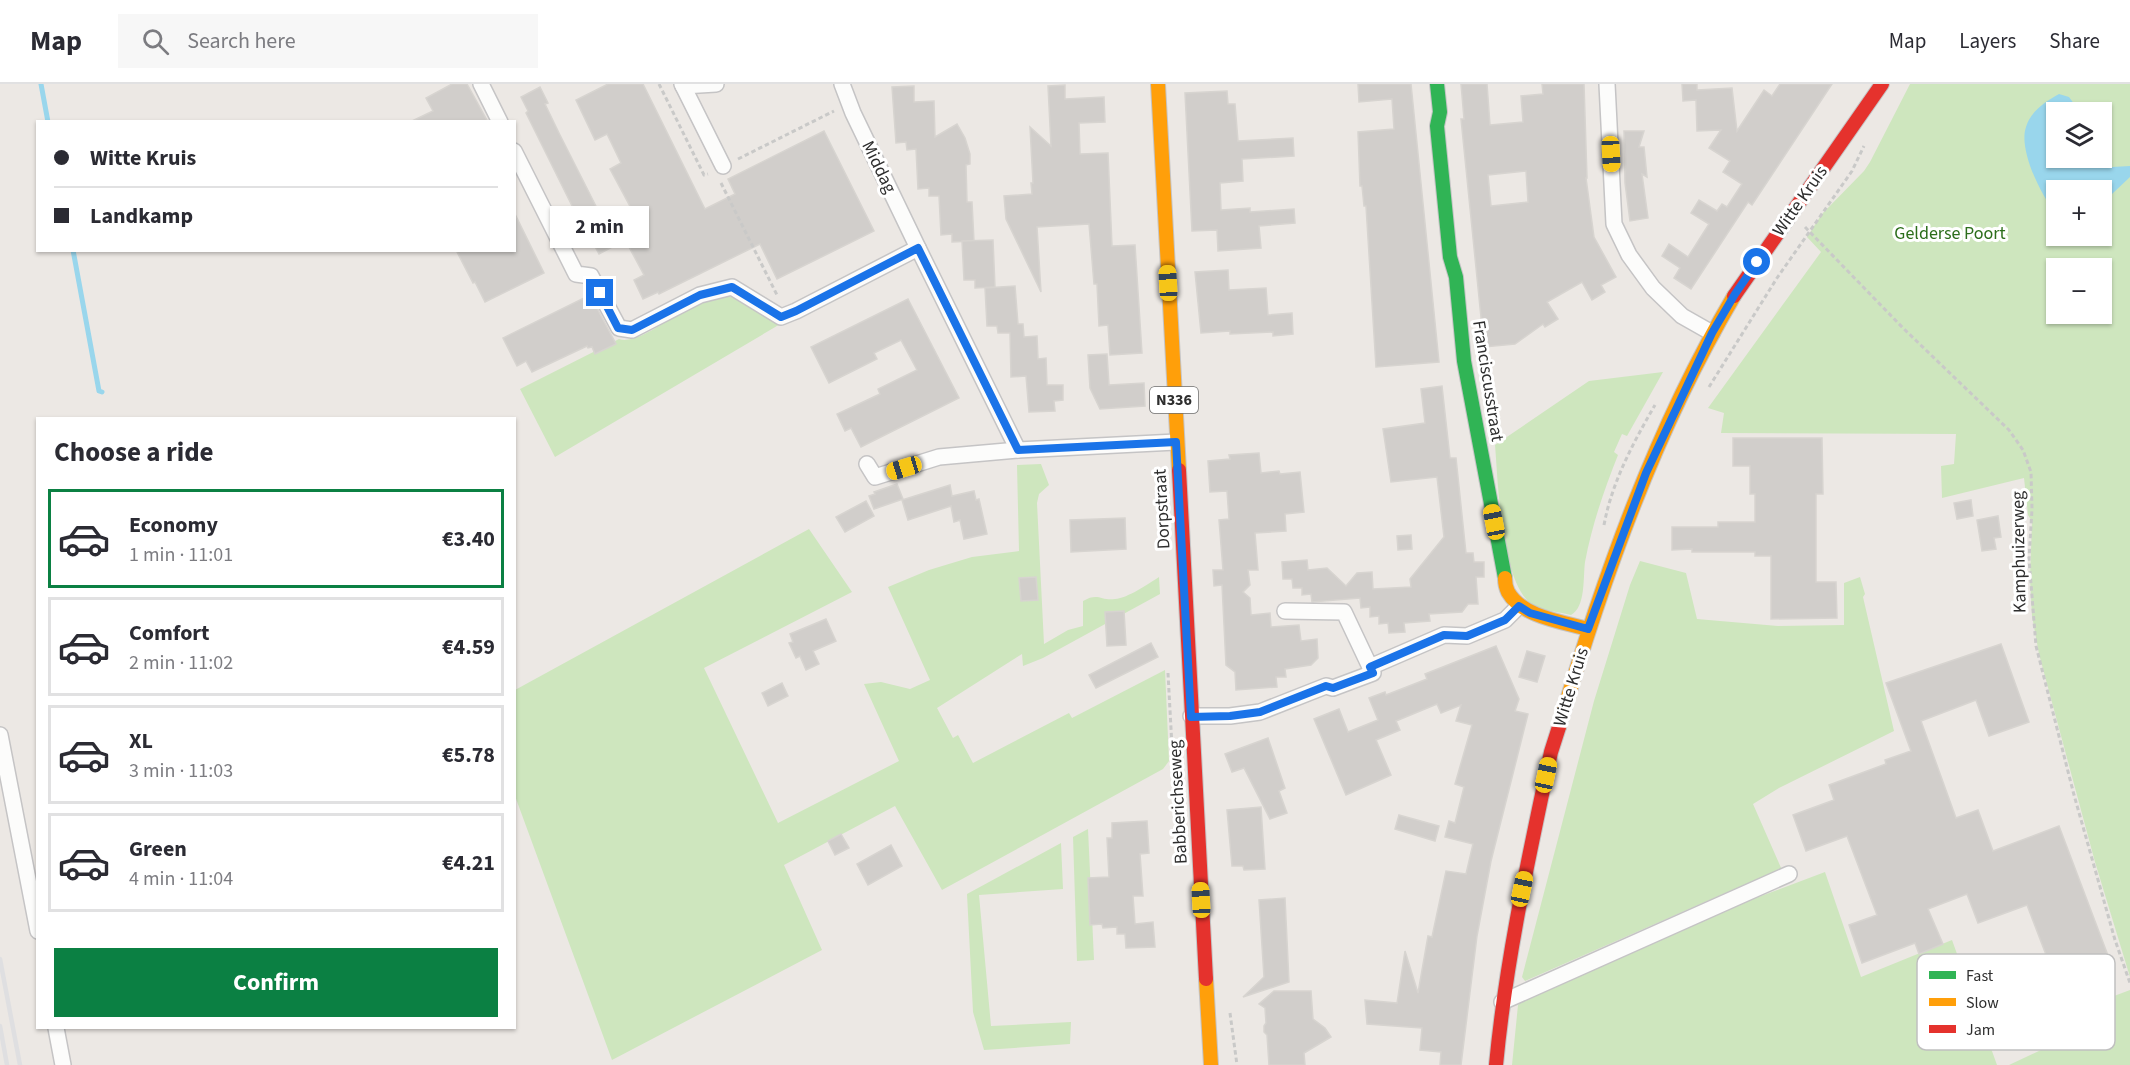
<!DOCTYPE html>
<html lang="en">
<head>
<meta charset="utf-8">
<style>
	:root { --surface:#fff; --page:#f7f7f7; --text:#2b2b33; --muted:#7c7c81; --line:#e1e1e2; --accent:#0b8043 }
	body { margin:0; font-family:"Source Sans 3",sans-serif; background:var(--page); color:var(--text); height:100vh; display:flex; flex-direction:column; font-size:22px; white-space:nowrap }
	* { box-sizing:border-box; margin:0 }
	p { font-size:20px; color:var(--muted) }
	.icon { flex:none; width:33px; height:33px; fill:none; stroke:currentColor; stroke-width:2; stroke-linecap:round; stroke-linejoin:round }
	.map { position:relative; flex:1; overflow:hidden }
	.details { position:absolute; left:36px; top:333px; width:480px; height:612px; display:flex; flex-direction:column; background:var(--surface); border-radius:0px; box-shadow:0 2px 4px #0004 }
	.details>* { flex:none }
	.top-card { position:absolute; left:36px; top:36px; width:480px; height:132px; border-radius:0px; box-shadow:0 2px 4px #0004; display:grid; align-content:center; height:132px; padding:0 18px; background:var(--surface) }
	.controls { position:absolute; left:2046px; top:18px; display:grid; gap:12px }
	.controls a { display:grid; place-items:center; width:66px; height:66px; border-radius:0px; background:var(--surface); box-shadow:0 2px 4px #0004; font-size:30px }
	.end { position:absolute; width:27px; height:27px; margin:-14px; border:8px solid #1a73e8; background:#fff; box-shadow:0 0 0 3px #fff }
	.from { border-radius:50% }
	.bubble { position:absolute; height:42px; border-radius:0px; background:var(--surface); box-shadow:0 2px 4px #0004; font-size:20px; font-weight:700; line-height:42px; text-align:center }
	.car { position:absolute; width:18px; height:36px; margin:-18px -9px; border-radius:8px; box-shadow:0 0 4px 2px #0007; background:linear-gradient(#f5c518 24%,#345 0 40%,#f5c518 0 76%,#345 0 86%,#f5c518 0) }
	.top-card b { display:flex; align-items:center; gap:21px; height:57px; font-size:22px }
	.top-card b+b { border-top:2px solid var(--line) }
	.top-card i { width:15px; height:15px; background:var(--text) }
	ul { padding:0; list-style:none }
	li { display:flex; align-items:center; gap:18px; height:99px; margin:0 12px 9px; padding:0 6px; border:3px solid var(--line); border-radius:0px }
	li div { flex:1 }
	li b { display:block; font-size:22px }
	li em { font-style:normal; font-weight:700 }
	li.active { border-color:var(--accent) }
	li>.icon { width:54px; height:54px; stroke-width:1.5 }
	h2 { padding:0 18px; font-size:27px; line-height:72px }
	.primary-button { display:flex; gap:12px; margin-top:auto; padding:12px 18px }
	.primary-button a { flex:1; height:69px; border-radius:0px; background:var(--accent); color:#fff; font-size:24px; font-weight:700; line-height:69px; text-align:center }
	header { display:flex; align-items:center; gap:36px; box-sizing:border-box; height:84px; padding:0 30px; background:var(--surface); border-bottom:2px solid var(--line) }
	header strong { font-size:28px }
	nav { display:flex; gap:33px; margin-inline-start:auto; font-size:21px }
	.search { width:420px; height:54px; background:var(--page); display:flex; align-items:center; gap:15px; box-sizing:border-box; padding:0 21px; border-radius:0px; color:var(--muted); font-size:22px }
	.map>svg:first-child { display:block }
</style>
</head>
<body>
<header>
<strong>Map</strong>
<div class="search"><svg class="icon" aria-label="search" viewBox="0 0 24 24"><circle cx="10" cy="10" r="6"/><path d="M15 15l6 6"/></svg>Search here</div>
<nav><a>Map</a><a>Layers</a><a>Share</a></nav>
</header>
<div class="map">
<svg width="2130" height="981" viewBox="0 0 2130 981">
	<rect width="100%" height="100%" fill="#ece8e4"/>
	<g fill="#cee6be" fill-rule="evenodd">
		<path d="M1910,0h220v893l-35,-115 -56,-208 -7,-38 -2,-38 2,-57 -4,-6 -4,-37 -82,20 -1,-32 13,-2 2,-30 -235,-1 3,-20 -16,-5 113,-156 -14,-15 15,-23 42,-43 6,-9zM2056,28h46v46h-46zM2056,106h46v46h-46zM2056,184h46v46h-46z"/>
		<path d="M720,213h12l50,26 -227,134 -35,-68 99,-50c19,7 59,-28 78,-36 7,-3 16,-4 23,-6z"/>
		<path d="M1663,288l-36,64 -5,-2 -8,18 4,3c-14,35 -26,70 -33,107 -2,15 1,45 -14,53 -11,-3 -26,-4 -36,-9 -34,-16 -37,-126 -40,-161l94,-64z"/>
		<path d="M1041,380l8,21 -10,9 -2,9 7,141 24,-14 15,-4v-25c15,-9 18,0 32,-2 13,-1 33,-15 44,-22l1,17 -117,64 -20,8 -1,-12 -85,54 16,30 5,-3 15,28 96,-50 3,5 93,-48 4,91 -6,8 -221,121 -47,-84 -111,59 38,85 -210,110 -97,-264v-106l294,-161 43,63 -148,76 74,155 121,-62 -35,-77 17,-2 29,7 20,-9 -42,-93 41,-17 43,-13 47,-6 -2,-86z"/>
		<path d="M1640,477l46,12 11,46 81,7 66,-1v-42l16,-6 5,17 -2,3 31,134 -115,57 -26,16 29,66 -36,14 -221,97 -3,-4 72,-276 36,-116z"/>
		<path d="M1088,745l6,131 -17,1 -4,-124z"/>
		<path d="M1061,759l2,46 -84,6 12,131 80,-4 -1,22 -86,6 -11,-38 -6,-118z"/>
		<path d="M1825,788l36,105 91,-37 45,125h-485l6,-60 4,-4 231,-102z"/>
		<path d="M2130,906v75h-121l68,-32 -8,-20z"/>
	</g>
	<path fill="#99d6ec" d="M2059,10l10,3 11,15h-24v46h39l17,9 18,-1v11l-18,17 -2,11 -8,3v-18h-46v24c-14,-17 -38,-64 -30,-87 4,-15 20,-26 33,-33z"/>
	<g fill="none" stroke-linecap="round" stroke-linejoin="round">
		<g stroke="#99d6ec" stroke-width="5">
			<path d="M41,0l7,38"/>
			<path d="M73,166l26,141 3,1"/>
		</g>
	</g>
	<g fill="#d1cecb" stroke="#d7d4d0" stroke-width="1.5" fill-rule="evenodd">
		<path d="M452,0h15l21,38h-78l23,-11 -7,-13z"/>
		<path d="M608,0h35l62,125 30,-15 -7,-15 96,-48 50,100 -97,48 -17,-35 -101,50 -1,-2 -15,7 -9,-19 10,-5 -15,-28 18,-9 -37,-69 11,-6 -14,-29 -12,6 -19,-40z"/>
		<path d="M1358,0h53l28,278 -63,5 -10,-161h-2l-2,-20h-2l-2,-54 36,-3 -2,-30 -33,3z"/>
		<path d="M1461,0h26l3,41 33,-3 -2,-26 22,-2 -1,-10h42l3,94h-1l8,59 22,40 -15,8 4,7 -13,8 -10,-18 -35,20 11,17 -13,8 -2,-3 -28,20 -31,3 -23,-228h3zM1526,87l2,31 -37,4 -3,-31z"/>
		<path d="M1682,0h15v6l35,-2 5,43 27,-41 8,6 8,-12h52l-80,121 -4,-3 -57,87 -17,-11 6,-10 -18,-12 7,-12 19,13 21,-33 -18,-11 8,-13 18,11 5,-7 5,3 15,-23 -19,-12 7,-11 -21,-13 12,-18 -24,1 -1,-31 -13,1z"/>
		<path d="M1065,1v14l39,-2 1,25 -26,1 1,31 28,-1 4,93 23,-1 7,108 -32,2 -2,-30 -9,1 -2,-42h-3l-5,-60 -52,3 4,65 -35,-73 -2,-23 28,-2 -1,-11h2l-3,-56 21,19 -3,-60z"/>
		<path d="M914,2v16l20,-1 1,36 22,-13 8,14 5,16v10l-4,1 1,37h5l2,39 -22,1v-8l-11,1 -2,-39h-10v-8l-11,1 -2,-40 -9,1 -1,-8 -10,1 -4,-56z"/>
		<path d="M540,3l8,16 -3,1 14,29 49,97 2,-1 8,15 -19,10 -8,-15 -2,1 -63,-127 2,-2 -7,-14z"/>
		<path d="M1227,7l1,13h7l3,37 55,-3 1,18 -52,3 1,22 -23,2 1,27 29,-2v4l44,-3 1,14 -36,3 2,22 -43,3 -1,-21 -25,1 -7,-138z"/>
		<path d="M1624,47h20l-5,16h5l3,30 -5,-3 6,44 -18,3 -5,-38z"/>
		<path d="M514,128l30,61 -59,29 -10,-20 -2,1 -17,-33h58z"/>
		<path d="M993,156l2,47 -20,1v-8h-11l-2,-39z"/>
		<path d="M1228,186l1,20 37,-2 2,27 24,-2 1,21 -20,2v-4l-43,2v-3l-29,2 -6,-61z"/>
		<path d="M1015,202l3,38h5l1,13 13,-1 1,23 8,-1 1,27h16v15l-9,1 1,10 -26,1 -3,-36 -15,1 -1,-44h-12l-1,-7h-10l-2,-38z"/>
		<path d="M590,211l26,49 -21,10 -3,-7 -4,1 -1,-2 -55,26 -6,-11 -9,5 -14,-28z"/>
		<path d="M908,215l51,99 -98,49 -10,-19 -6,3 -8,-17 43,-20 -2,-5 39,-19 -16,-30 -27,13 3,6 -48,24 -18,-36z"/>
		<path d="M1107,270l2,31 35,-2 1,23 -45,3 -10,-21 -2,-33z"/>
		<path d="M1442,302l8,72h6l10,95h7l1,9h10v15h-8l2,27h-10l-6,8 -33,2 1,7 -26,2 1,9 -16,1 -1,-10 -9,1v-8l-9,1v-10l-9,1 -1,-10 -48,4 -1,-8 -9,1v-7h-9l-1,-9h-9l-1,-17 25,-2 1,10 19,-2 19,18 11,-13 15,-1 1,17 38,-2 -1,-8 34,-42 -7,-60 -46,5 -8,-53 42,-6 -4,-34z"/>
		<path d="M1733,354h89l1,56h-7v88h20l1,36 -66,1v-63h-16v-4h-63v-3l-20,1v-23h46v-5h37v-28h-5v-28h-17z"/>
		<path d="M1259,369l2,20 18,-2 1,3 20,-2 4,40 -19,2 1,17 -31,2 3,37h-10l2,15 -7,7 7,6 1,17 19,-2 1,14 28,-2 2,16 16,-2 1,19 -7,7 -26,4 1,8h-10l1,10 -41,3 -1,-18 -9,-7 -4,-80 -8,1 -1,-16h10l-4,-50 10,-1 -2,-28 -17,1 -2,-31 22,-2 -1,-4z"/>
		<path d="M897,400l6,15 -29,10 -5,-13 6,-2 -1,-2z"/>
		<path d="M950,401l2,11 22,-5 2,9 3,-1 8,35 -23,5 -4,-19 -6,2 -3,-16 -43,14 -6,-20z"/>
		<path d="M1971,416l2,16 -16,3 -3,-16z"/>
		<path d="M866,417l8,15 -29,16 -9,-15z"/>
		<path d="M1998,432l3,21 -7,1 2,11 -14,2 -5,-31z"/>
		<path d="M1125,434l1,31 -55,3 -1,-32z"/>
		<path d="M1411,451l1,14 -14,1 -1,-14z"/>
		<path d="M1036,493l2,23 -17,1 -2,-23z"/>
		<path d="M1124,527l2,34 -19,1 -2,-34z"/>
		<path d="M826,535l10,22 -23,10 6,13 -13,6 -6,-14 -4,2 -7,-15 4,-1 -3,-8z"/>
		<path d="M1151,559l7,14 -62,31 -7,-13z"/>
		<path d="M2001,560l28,78 -40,14 -13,-36 -55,21 35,97 22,-8 15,41 66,-25 53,140 -54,20 -31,-81 -49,18 -11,-29 -39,15 15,35 -24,10 -4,-11 -53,20 -13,-38 28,-10 -30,-79 -41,15 -13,-36 41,-15 -5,-15 57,-21 -1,-4 26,-9 -25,-68z"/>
		<path d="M1496,562l23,53 -4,12 13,3 -37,147 -14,75 -16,129h-21l1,-13 -21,-2 2,-22 -55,-4 -2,-24 32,3 8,-52 13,42 10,-57 4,1 14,-66 20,3 7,-30 -28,-7 4,-16 6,2 9,-36 -9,-3 17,-59 -16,-4 5,-16 -20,8 -4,-9 -41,17 4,9 -24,10 15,35 -45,20 -32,-76 25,-10 9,23 30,-12 -9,-22 16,-6 1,3 41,-16 -2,-5z"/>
		<path d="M1527,567l18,5 -8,26 -18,-5z"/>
		<path d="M782,599l6,13 -20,10 -6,-13z"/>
		<path d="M1268,654l17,50 -6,3 8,22 -17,6 -26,-51 -12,4 -7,-18z"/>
		<path d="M1261,723l4,62 -21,1 -1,-4h-11l-5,-56z"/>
		<path d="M1399,731l40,11 -4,15 -40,-12z"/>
		<path d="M1147,737l2,32 -9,1 3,42h-10l2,28 18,-2 2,25 -29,1 -1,-14h-8v-7l-14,1 -1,-4 -12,1 -2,-47 21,-1 -2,-39h5v-15z"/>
		<path d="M841,750l8,14 -14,7 -7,-14z"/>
		<path d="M891,761l11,21 -34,19 -11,-21z"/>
		<path d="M1285,814l4,84 -46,15 21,-20 -5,-77z"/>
		<path d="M1274,907h37l2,28 12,9 6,9 -27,16 1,12h-36l-2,-30 -3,-3v-6l2,-3 -1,-15 -6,-4z"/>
	</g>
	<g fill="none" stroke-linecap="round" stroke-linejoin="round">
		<g stroke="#c5c4c5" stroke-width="18">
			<g id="street">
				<path d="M481,0l19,38"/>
				<path d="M682,0l41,82"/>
				<path d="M842,0l11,29 65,135 100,202"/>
				<path d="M1607,0l7,140 15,31 24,33 29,28 30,17"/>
				<path d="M683,2l33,-2"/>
				<path d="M514,67l62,123 15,2 28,52 13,2 68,-35 32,-8 49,30 15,-6 122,-63"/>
				<path d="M867,380l8,13 64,-20 79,-7 158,-8"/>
				<path d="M1285,527l59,1 26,55 74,-32 23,1 38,-16 14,-14"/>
				<path d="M1191,632h39l30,-4 66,-26 7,2 40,-15 -3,-6"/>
				<path d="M0,651l38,196"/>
				<path d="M1502,918l287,-128"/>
				<path d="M56,944l7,37"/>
			</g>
		</g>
		<g stroke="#c5c4c5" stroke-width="16">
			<path id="fast" d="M1437,0l3,28 -3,14 13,131 6,20 8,84 41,217"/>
		</g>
		<g stroke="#c5c4c5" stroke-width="16">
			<g id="slow">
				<path d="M1158,0l21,386"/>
				<path d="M1505,494c0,5 1,10 3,14 14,25 55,30 80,37"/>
				<path d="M1559,643c44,-149 96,-297 175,-431"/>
				<path d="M1206,895l5,86"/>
			</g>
		</g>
		<g stroke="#c5c4c5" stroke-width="16">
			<g id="jam">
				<path d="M1734,212l148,-212"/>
				<path d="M1179,386l27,509"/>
				<path d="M1496,981c10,-106 33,-209 55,-313l8,-25"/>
			</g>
		</g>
		<g stroke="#c9c9c8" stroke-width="3" stroke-dasharray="4.5 3" stroke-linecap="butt">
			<path d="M659,0l45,91 4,-1"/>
			<path d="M738,75l96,-48"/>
			<path d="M721,99l56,112"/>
			<path d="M1805,143l98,101 106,102 14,20 8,22 1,37 -3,50 7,87 38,149 41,145 15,43"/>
			<path d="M1709,303l68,-109 75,-107 12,-25"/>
			<path d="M1604,441c8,-43 29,-82 51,-120"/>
			<path d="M1168,589l4,74"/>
			<path d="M1230,929l7,52"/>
		</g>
		<use href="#street" stroke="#fcfcfb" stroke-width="15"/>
		<use href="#fast" stroke="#30b455" stroke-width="14"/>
		<use href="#slow" stroke="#ff9f0a" stroke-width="14"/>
		<use href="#jam" stroke="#e5322d" stroke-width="14"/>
		<g stroke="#dfdfe1" stroke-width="4.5">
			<path d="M0,875l20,106"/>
			<path d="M0,942l7,39"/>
		</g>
	</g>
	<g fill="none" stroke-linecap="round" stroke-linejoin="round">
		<path stroke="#1a73e8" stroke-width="8" d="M600,209l18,35 14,2 68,-35 32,-8 49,30 15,-6 122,-63 100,202 158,-8 15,275 39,-1 30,-4 66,-26 7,2 40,-15 -3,-6 74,-32 23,1 38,-16 14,-14 11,7 58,16 58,-156 66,-140 23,-39 22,-32"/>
	</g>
	<g text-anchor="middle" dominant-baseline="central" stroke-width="6" stroke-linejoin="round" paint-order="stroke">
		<rect fill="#fff" stroke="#6d6d6d" stroke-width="1.5" x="1150" y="303" width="48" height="26" rx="4.5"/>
		<g font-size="16" font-weight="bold" fill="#2e2e2e">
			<text x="1174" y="316">N336</text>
		</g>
		<g font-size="18" fill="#2e2e2e" stroke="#fff">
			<text transform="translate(879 83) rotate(64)">Middag</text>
			<text transform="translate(1800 117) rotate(-55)">Witte Kruis</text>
			<text transform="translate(1488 297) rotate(81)">Franciscusstraat</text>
			<text transform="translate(1162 425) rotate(-93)">Dorpstraat</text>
			<text transform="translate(2019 468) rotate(-91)">Kamphuizerweg</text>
			<text transform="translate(1571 603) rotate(-73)">Witte Kruis</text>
			<text transform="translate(1178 718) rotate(-93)">Babberichseweg</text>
		</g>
		<g font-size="18" fill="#2c6e1b" stroke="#fff">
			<text x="1950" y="149">Gelderse Poort</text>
		</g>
	</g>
	<rect x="1917" y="870" width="198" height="96" rx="9" fill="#fff" stroke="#c0c0c0" stroke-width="1.5"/>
	<rect x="1929" y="887" width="27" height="8" fill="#30b455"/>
	<rect x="1929" y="914" width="27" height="8" fill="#ff9f0a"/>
	<rect x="1929" y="941" width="27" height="8" fill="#e5322d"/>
	<g font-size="16" fill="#2e2e2e">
		<text x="1966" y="897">Fast</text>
		<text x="1966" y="924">Slow</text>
		<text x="1966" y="951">Jam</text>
	</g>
</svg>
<div class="controls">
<a><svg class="icon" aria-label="layers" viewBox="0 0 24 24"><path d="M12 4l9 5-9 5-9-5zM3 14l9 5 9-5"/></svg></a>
<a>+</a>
<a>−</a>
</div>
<i class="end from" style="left:1757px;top:178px"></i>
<i class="end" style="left:600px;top:209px"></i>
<div class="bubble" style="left:550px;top:122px;width:99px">2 min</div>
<i class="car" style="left:1611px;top:70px;rotate:177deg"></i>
<i class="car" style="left:1168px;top:199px;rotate:357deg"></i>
<i class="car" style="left:904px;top:384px;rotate:253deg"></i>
<i class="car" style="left:1494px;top:438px;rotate:349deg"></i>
<i class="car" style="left:1546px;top:691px;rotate:12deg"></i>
<i class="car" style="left:1522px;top:805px;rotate:12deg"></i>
<i class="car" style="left:1201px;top:816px;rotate:357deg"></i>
<div class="top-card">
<b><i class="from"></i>Witte Kruis</b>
<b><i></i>Landkamp</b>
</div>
<section class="details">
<h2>Choose a ride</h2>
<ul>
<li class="active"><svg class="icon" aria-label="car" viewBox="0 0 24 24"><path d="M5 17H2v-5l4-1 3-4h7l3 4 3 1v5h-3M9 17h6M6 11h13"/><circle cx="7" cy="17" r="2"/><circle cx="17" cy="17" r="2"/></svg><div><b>Economy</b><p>1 min · 11:01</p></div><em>€3.40</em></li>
<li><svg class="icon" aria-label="car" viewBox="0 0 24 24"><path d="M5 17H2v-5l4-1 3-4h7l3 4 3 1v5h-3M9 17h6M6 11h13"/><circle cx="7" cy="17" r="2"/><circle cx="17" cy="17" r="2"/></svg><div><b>Comfort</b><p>2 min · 11:02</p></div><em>€4.59</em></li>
<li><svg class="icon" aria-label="car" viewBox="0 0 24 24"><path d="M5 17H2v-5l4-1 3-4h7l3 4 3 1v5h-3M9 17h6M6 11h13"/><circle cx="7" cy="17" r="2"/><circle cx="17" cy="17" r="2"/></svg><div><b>XL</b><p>3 min · 11:03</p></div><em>€5.78</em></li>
<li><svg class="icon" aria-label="car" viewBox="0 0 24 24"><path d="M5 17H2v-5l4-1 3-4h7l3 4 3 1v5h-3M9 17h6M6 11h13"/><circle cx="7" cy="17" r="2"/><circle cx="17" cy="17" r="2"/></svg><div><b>Green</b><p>4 min · 11:04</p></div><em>€4.21</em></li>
</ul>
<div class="primary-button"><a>Confirm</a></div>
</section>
</div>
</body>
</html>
